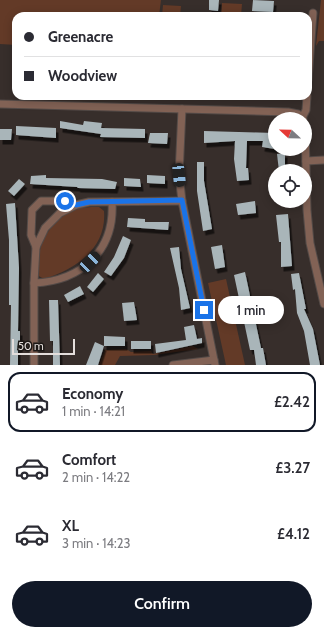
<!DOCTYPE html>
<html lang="en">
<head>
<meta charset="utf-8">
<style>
	:root { --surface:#fff; --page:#f2f2f3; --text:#2b2b33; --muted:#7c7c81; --line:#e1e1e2; --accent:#111827 }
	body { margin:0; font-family:Cabin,sans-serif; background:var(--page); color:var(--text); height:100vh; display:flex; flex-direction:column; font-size:15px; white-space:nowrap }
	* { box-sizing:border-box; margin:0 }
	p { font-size:13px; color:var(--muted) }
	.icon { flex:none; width:22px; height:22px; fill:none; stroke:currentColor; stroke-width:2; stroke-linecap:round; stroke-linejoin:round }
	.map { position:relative; height:365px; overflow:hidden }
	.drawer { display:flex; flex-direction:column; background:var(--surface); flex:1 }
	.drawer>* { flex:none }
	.top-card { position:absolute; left:12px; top:12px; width:300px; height:88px; border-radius:12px; box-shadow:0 2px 10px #0003; display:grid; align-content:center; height:88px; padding:0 12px; background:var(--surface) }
	.needle { width:26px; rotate:292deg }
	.buttons { position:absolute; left:268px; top:112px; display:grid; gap:8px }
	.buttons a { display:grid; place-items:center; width:44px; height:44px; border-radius:50%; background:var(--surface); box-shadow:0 2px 10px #0003; font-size:20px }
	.scale { position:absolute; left:12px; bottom:10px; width:63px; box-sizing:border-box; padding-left:4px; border:2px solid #e4dedc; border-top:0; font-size:11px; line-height:14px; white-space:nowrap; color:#e4dedc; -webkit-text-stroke:3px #1c1816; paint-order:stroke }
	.end { position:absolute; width:18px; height:18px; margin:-9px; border:5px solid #1a73e8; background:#fff; box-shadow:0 0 0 2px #fff }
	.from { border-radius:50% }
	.bubble { position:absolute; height:28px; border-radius:14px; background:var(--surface); box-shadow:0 2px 10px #0003; font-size:13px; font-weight:600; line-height:28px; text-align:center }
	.car { position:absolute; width:12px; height:24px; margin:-12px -6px; border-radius:5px; box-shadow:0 0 3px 1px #0007; background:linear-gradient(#222 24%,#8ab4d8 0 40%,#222 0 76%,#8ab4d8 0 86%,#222 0) }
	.top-card b { display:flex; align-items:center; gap:14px; height:38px; font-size:15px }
	.top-card b+b { border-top:1px solid var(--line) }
	.top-card i { width:10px; height:10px; background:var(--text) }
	ul { padding:7px 0 0; list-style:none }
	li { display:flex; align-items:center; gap:12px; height:60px; margin:0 8px 6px; padding:0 4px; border:2px solid transparent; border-radius:12px }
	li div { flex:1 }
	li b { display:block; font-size:15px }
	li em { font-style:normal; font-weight:600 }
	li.current { border-color:var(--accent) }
	li>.icon { width:36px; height:36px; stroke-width:1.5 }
	.primary-button { display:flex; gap:8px; margin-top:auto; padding:8px 12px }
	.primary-button a { flex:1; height:46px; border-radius:24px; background:var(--accent); color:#fff; font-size:16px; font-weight:600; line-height:46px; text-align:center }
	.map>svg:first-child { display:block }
</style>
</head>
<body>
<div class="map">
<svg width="324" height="365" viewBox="0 0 324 365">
	<defs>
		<filter id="shadow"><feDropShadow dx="2.5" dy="4.5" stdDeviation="0" flood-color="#0009"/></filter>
	</defs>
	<rect width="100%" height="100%" fill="#372e2b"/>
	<g fill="#633a27">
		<path d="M0,0h161l-2,16h-143v29l-16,-1z"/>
		<path d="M321,0h3v41h-5l-3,5z"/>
		<path d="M222,3l20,1 -1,12h-20z"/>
		<path d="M163,5l18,1 -1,10h-18z"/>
		<path d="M99,207l5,4c3,37 -28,58 -60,68l-7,-4c1,-8 1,-17 3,-25 4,-17 20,-37 38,-41 6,-2 15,-2 21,-2z"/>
		<path d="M226,279l19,86h-19l-18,-82z"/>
		<path d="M193,346l5,3 -44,6 -34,1 -5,9h-16l6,-15 21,-1 5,3 20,-1 2,3z"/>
	</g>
	<g fill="#a9b5b9" filter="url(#shadow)">
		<path d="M209,0h10l-1,11 -9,-1z"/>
		<path d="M253,0l21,1 -1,11 -21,-1z"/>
		<path d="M60,121l23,4 1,-4 18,2 -1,5 44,1v9l-45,-1 1,-3 -41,-6z"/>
		<path d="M16,126l40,2v10l-40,-3z"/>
		<path d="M0,129h12l-1,11h-11z"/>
		<path d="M204,131l71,2v16l-13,-2 1,-6h-16l-1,27h2l1,12 -12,1 -3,-22 1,-18 -31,2z"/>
		<path d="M150,133h18l-1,11 -19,-1z"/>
		<path d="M285,153v18h-6l-2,-17z"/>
		<path d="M197,162h7v19l8,48 -9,2 -6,-40z"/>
		<path d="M46,175v3l56,1 15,3 -2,7 -37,-1 -1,-1 -47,-3 1,-8z"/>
		<path d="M147,175l18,1v8l-18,-1z"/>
		<path d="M124,178l16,1 1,8 -17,-1z"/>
		<path d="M19,179l6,5 -11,12 -6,-5z"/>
		<path d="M255,201l1,12 -18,2 -2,-11z"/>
		<path d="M15,203l4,65 -1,63h2v17h-2v17h-8l1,-60h-2v-65l-3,-36z"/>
		<path d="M288,214l4,52 -11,1v-25h-2l-3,-27z"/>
		<path d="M128,218l17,1v3h24l-1,8 -41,-3z"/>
		<path d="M123,236l8,4 -7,18 -13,18 -7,-4 10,-15z"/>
		<path d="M222,245l3,22 -10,2 -4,-22z"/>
		<path d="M179,247l2,22 9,39 -9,2 -2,-22 -9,-40z"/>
		<path d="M245,272l16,76h2l3,17h-10l-2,-15h-4l-16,-75z"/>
		<path d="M98,273l6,6 -11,13 -6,-5z"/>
		<path d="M299,273l7,36h-2l9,20 7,36h-10l-6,-34 -7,-18 -2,-24 -2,1 -2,-16z"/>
		<path d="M80,286l4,8 -16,8 -4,-7z"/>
		<path d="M49,300h9l2,65h-7v-24h-3z"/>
		<path d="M134,302l3,18 -13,1 -2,-18z"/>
		<path d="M194,325l3,14 5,-1v5l-46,10 -1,-9 31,-4 -2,-13z"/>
		<path d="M104,336l21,1v9h-21z"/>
		<rect x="131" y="341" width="20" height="8"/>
		<path d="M95,342l9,4 -6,19h-12z"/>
	</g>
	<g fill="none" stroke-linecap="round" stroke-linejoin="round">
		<g stroke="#534a47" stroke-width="9">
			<g id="minor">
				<path d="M308,80l5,-67"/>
				<path d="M0,104l288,8 10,2 5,5"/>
				<path d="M182,109l-3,66 3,26 33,164"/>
				<path d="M302,118l4,-8 1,-14"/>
				<path d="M305,126l2,84 3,33 14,61"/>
				<path d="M306,161l18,-1"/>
				<path d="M36,247l-5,-12 1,-25 9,-9h24l11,4"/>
				<path d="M34,283c47,-2 81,-32 78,-81"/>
				<path d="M34,365v-82l2,-36 9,-19 15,-15 16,-8 13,-3 93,-1"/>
				<path d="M173,365l41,-5"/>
			</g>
		</g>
		<use href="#minor" stroke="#826255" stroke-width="7"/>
	</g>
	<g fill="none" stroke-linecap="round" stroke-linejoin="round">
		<path stroke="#1a73e8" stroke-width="5" d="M65,201l11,4 13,-3 93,-2 22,110"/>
	</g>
</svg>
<div class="buttons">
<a><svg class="needle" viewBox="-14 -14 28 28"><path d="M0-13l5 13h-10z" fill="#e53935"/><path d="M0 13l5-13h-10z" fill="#7c7c81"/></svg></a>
<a><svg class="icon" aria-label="locate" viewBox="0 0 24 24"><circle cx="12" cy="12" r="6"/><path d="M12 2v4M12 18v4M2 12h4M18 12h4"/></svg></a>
</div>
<div class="scale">50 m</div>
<i class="end from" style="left:65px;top:201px"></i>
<i class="end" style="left:204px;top:310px"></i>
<div class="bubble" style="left:218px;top:296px;width:66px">1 min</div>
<i class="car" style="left:179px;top:175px;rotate:174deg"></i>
<i class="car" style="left:90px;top:262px;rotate:45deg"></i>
<div class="top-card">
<b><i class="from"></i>Greenacre</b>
<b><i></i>Woodview</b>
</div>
</div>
<section class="drawer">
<ul>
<li class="current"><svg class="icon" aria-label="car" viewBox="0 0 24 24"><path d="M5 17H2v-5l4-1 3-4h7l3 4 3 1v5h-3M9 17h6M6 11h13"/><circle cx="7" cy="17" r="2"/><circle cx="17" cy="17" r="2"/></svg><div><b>Economy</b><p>1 min · 14:21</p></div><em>£2.42</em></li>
<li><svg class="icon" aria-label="car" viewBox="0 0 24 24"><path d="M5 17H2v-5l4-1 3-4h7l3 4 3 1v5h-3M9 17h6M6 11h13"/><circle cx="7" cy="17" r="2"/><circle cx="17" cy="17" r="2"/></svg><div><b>Comfort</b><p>2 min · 14:22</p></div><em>£3.27</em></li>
<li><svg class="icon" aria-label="car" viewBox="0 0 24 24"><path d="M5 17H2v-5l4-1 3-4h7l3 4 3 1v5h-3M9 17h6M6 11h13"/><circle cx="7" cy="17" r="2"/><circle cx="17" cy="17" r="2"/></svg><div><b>XL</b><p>3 min · 14:23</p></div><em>£4.12</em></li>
</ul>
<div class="primary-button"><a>Confirm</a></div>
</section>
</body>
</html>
